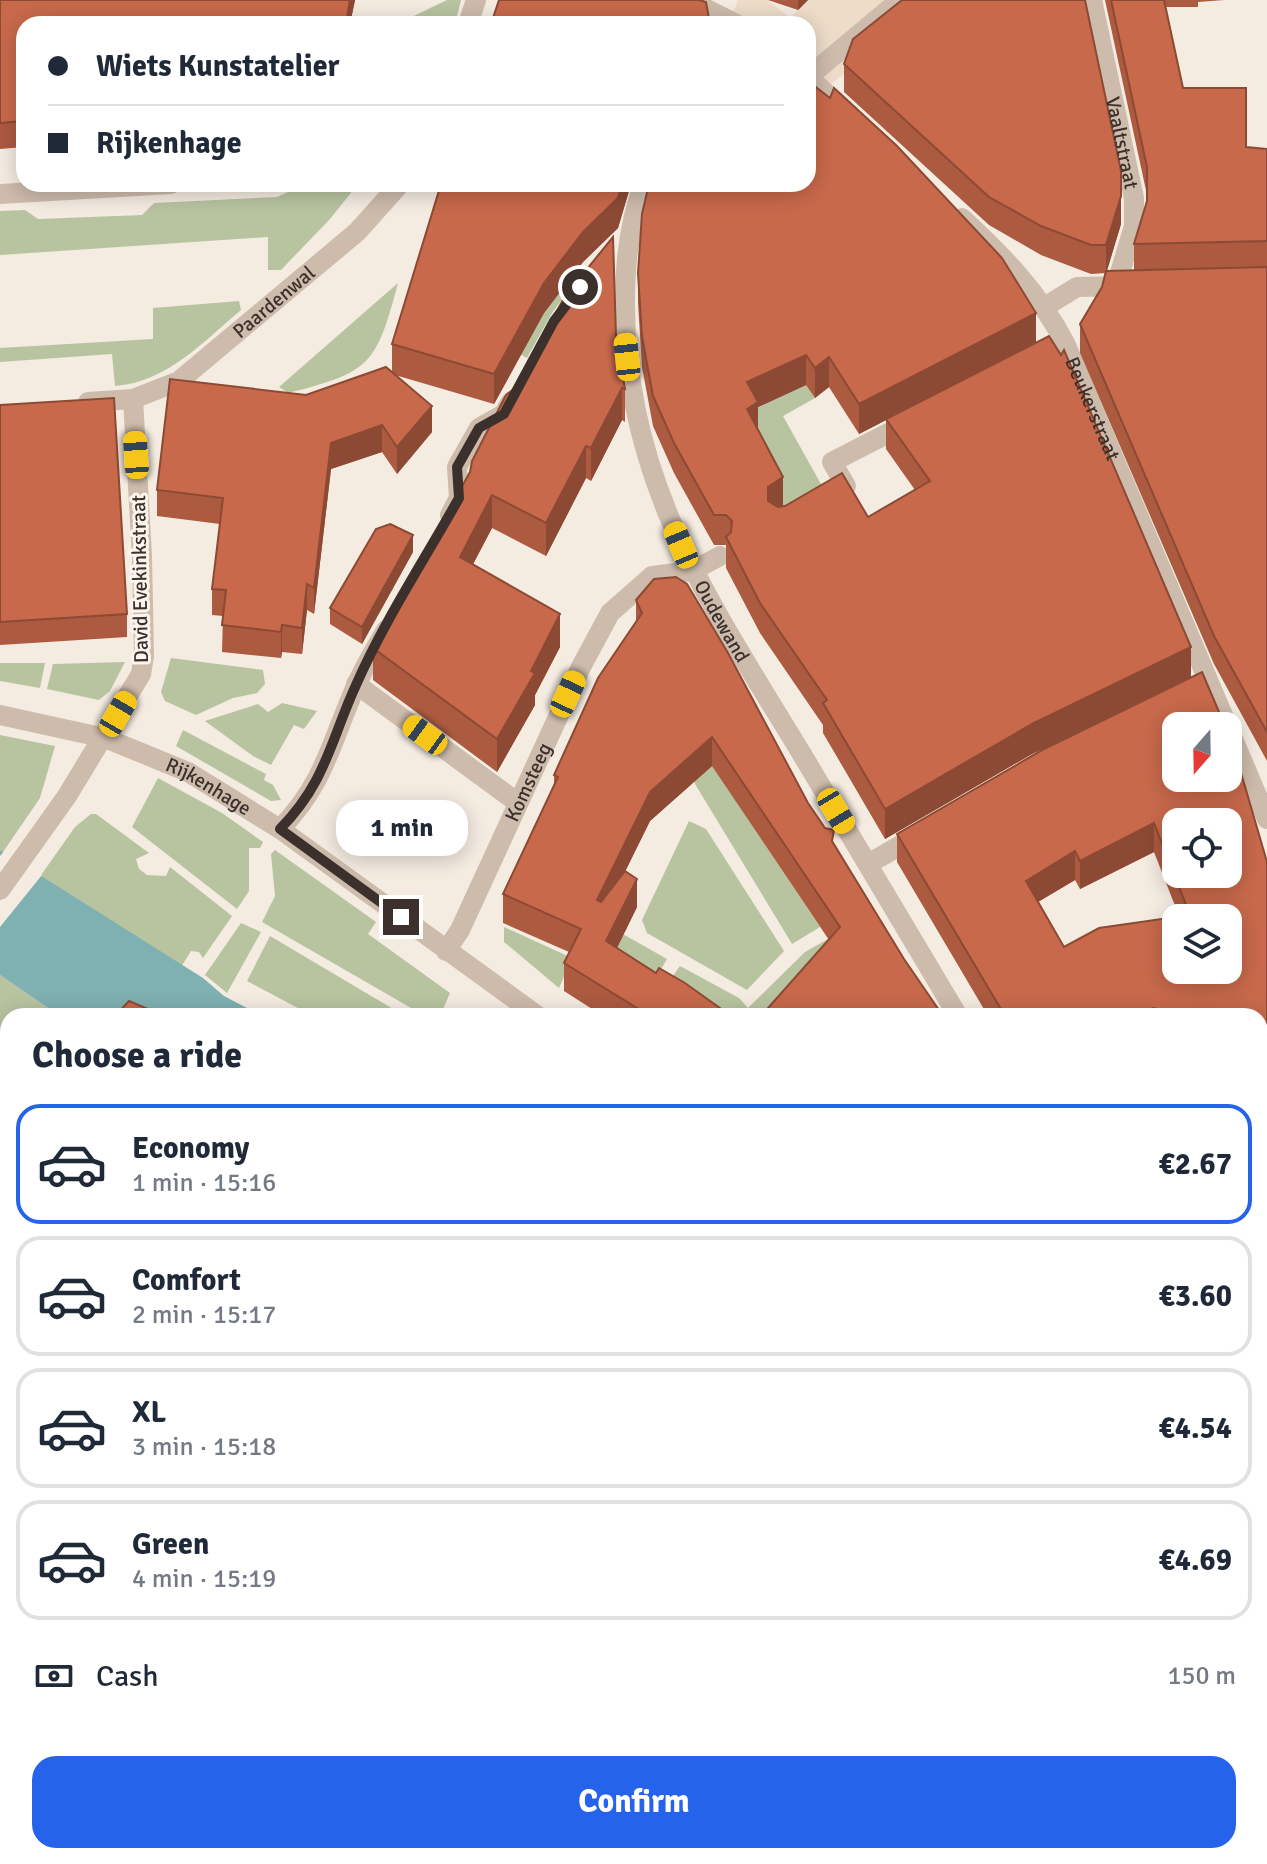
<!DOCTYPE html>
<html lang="en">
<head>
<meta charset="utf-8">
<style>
	:root { --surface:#fff; --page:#f6f6f7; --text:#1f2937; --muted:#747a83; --line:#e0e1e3; --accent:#2563eb }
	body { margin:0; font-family:Signika,sans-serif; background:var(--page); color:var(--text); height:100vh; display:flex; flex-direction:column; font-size:30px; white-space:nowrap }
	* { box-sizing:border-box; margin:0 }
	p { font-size:26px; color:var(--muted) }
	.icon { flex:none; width:44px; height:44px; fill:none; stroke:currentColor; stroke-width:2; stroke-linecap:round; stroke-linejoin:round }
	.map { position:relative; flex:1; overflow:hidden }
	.side { position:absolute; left:0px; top:1008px; width:1268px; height:856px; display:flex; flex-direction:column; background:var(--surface); border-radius:24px 24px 0 0; box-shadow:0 4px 20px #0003 }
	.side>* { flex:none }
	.guide { position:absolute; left:16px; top:16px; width:800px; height:176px; border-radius:24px; box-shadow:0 4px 20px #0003; display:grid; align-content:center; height:176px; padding:0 32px; background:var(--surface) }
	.needle { width:52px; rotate:200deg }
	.buttons { position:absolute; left:1162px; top:712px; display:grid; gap:16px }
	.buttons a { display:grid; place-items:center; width:80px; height:80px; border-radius:16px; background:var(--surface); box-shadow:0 4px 20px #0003; font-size:40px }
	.end { position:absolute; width:36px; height:36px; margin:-18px; border:10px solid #3b302b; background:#fff; box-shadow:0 0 0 4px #fff }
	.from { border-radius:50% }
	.bubble { position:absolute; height:56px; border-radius:24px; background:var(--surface); box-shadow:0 4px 20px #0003; font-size:26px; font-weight:700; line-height:56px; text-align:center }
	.car { position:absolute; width:24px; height:48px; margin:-24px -12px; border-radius:10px; box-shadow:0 0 6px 2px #0007; background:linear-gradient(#f5c518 24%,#345 0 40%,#f5c518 0 76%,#345 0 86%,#f5c518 0) }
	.guide b { display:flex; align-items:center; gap:28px; height:76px; font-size:30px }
	.guide b+b { border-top:2px solid var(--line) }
	.guide i { width:20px; height:20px; background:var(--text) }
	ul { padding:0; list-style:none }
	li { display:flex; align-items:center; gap:24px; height:120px; margin:0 16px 12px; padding:0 16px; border:4px solid var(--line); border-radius:24px }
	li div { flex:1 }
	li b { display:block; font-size:30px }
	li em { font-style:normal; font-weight:700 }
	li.active { border-color:var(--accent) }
	li>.icon { width:72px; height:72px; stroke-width:1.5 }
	h2 { padding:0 32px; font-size:36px; line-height:96px }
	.pay { display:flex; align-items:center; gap:20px; height:88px; padding:0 32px; font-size:30px }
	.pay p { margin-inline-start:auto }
	.primary-button { display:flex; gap:16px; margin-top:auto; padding:16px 32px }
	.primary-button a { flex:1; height:92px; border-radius:24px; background:var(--accent); color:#fff; font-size:32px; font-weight:700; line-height:92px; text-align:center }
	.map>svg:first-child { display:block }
</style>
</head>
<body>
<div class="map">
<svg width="1267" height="1864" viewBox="0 0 1267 1864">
	<rect width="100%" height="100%" fill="#f4ebe1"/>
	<g fill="#b8c4a0">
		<path d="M447,0h14l-6,24h-58z"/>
		<path d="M306,184h52l-28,35 -49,51h-13v-33l-268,18v-44l25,-1 13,9 104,-4 12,-12 123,-6z"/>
		<path d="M558,251l27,17 -33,45 -25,45 -11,-6z"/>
		<path d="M398,283c-22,82 -27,89 -110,110l-9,-6z"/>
		<path d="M239,301l2,9c-38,32 -74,72 -126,76l-3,-32 -112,8v-14l153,-9v-31z"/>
		<path d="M788,356l27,42 -32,18 39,70 -40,23 -35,-97z"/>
		<path d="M171,658l92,12 2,14 -8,9 -24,5 -37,17 -31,-14 -4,-9z"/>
		<path d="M125,662l-15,29 -11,9 -52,-11 6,-25z"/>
		<path d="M0,663h45l-5,25 -40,-7z"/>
		<path d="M282,703l35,8 -13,18 -10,-4 -23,40 -18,-9 -48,-35 53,-17 10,8z"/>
		<path d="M682,706l56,98 82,123 -28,17 -97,-160z"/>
		<path d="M183,730l83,44 -2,6 9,5 8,15 -10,1 -95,-55z"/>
		<path d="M0,735l55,11 -15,52 -37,54 -3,-2z"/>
		<path d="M158,778l64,35 41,29 -3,6h-11v43l-12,18 -105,-82z"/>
		<path d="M91,814h5l53,39 -13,6 3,10 8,6 19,1 4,-9 62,49 -29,42 -4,-6 -8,-1 -10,16 -142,-89 36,-51z"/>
		<path d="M689,821l17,8 78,122 -37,39 -100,-57 -5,-13z"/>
		<path d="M275,850l101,72 -8,12 82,59 -10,23h-15l-163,-94 13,-26 -4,-42z"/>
		<path d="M241,923l20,9 -34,61 -22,-18z"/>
		<path d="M504,927l68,31 -13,30 -55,-46z"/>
		<path d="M614,929l53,30 -21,36 -40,-25z"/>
		<path d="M270,936l135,80h-92l-66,-35z"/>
		<path d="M828,939l12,17 -54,60h-104l-17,-29 15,-21 59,32 9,10 57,-56z"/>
		<path d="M0,975l60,41h-52v213l-8,13z"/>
	</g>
	<path fill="#ecdcc8" d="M738,0h30l22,18 18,-18h130l-130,102v-78h-79z"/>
	<path fill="#7fb0b2" d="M0,850l203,128 21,18 38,20h-202l-60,-41z"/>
	<path fill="#f4ebe1" d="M6,849l36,26 -42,52v-71z"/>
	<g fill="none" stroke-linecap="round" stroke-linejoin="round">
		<g stroke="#cdbbac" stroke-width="20">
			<path d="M689,0l47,24"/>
			<path id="s1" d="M1092,0l42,198v28l-18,60"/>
			<path d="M468,24l8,-24"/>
			<path d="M850,115l-42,-38 92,-77"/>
			<path id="s2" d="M644,184c-15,37 -19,79 -19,119 -1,180 89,306 178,453 52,87 103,173 155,260"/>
			<path d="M0,194l171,-10"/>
			<path id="s3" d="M962,218c41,38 77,75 103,125l202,476"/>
			<path d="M1046,306l31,-19 52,-1"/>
			<path id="s4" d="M88,402l45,-3 46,-18 178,-149 43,-48"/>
			<path d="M833,493l13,-7 -14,-24 76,-39"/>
			<path d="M450,515l9,-17 -2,-31 22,-39 25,-14 6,-11"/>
			<path d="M356,684l162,119"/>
			<path id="s5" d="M0,715l105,23 83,34 92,57 258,187"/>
			<path d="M280,829c45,-46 51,-87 76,-143 8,-19 20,-38 30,-56"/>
			<path d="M868,864l52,-30"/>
			<path d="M0,890l67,-94 74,-122 3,-18 -2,-100 -9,-157"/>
			<path id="s6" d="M446,951l14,-21 121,-263 29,-54 42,-37 40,-5 28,-15"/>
			<path d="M1260,1291l7,-5"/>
			<path d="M1260,1532l7,7"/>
			<path d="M0,1549l8,-13"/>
			<path d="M722,1856l8,8"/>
			<path d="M164,1864l5,-8"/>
			<path d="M896,1864l6,-8"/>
		</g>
	</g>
	<g fill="#ac5a40" fill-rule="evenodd">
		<path d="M0,0h355l-5,24h-326v123l-24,2z"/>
		<path d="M768,0h40l-10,10z"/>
		<path d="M1105,0h119l-26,2v5h-33l18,81 63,59 21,2v612l-53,-97 -134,-311v-29l22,-37 4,-14 -15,1 -50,-19 -52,-30 -145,-133v-28l277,160 -14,47 27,-1v-26l13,-43v-6z"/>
		<path d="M441,184h190l-13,44 -35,34 -39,51 -50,91 -99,-29 37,57 -35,42 -15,-22 -51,17 -17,145 -7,-4 -5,44 -20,-2 -1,6 -59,-6 1,-36 -11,-1v-26l8,-65 -63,-8v-26l149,-95 86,-23v-28z"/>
		<path d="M638,273l398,70 155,334 -159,77 -147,85 -62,-106v-8l-63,-92 -34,-65v-23h-12l-40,-72 -21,-47 -11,-59 -4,-64zM806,385l9,13 14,-11 30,47 27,-14v29l29,41 -47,27 -85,-11 -25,-75v-24z"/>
		<path d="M616,337l9,52v33l-3,-2 -31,61 -5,-3 -40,78 -54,-28 -19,36 87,83 -25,48v10l-38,67 -124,-92v-32l97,-176z"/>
		<path d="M0,405l127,209v23l-127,8z"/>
		<path d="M413,552l-51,92 -32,-20v-16z"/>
		<path d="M636,600l172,203 96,156 -75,-19 -117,-174 -62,55 -25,50 12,36 -20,41 39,25 75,43h-128l-39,-25v-28l5,-11 -66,-29v-29l51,-108v-11l82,-154z"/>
		<path d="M1202,672l23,54h-49v52h52v-45l4,9 35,120v356l-7,28v-230h-272l-91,-154v-28l147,-85zM1176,822h52v52h-52zM1154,852l25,64 -80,12 -35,19 -26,-45 37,-22 5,9zM1176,918h52v52h-52z"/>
		<path d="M1260,1287l2,2 5,-1v190l-7,-6z"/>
		<path d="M8,1856h109l-6,8h-111z"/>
		<path d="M475,1856h249v8h-256z"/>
		<path d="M728,1856h128l-7,8h-121z"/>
	</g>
	<g fill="#8c4a34">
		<path d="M350,0h5l-5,24h-4z"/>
		<path d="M798,0h10l-10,10z"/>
		<path d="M622,184h9l-13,44 -35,34 -39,51 -50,91v-30l50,-91 39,-51z"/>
		<path d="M1121,196v28l-15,49v-28z"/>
		<path d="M1036,313v30l-177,91v-30z"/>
		<path d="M806,355v30l-48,22v25l-11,7v-57z"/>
		<path d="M829,357v30l-14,11v-30z"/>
		<path d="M622,388v32l-31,61v-33z"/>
		<path d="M432,406v26l-35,42v-27z"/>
		<path d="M382,425v27l-51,17 -17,145v-26l17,-145z"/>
		<path d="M586,446v32l-40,78v-33z"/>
		<path d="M783,477v30l-15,10v-30z"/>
		<path d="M492,495v33l-32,61v-32z"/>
		<path d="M413,535v17l-51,92v-17z"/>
		<path d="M307,584v26l-5,44v-26z"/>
		<path d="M560,614v33l-25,48v10l-38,67v-33z"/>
		<path d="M282,625v27l-1,6v-26z"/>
		<path d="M1191,647v30l-159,77 -147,85v-30l147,-85z"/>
		<path d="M712,737v29l-62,55 -53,108v-29l53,-108z"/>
		<path d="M1154,823v29l-74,37v-28z"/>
		<path d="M1075,851v29l-49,29v-28z"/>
		<path d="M637,879v28l-31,63v-29z"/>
		<path d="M1154,1008v8h-28z"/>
		<path d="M1267,1189v29l-7,28v-28z"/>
		<path d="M8,1385v46l-8,12v-45z"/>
		<path d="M52,1856h11v8h-16z"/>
		<path d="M91,1856h26l-6,8h-20z"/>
		<path d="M436,1856h9v8h-15z"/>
		<path d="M550,1856h9v8h-18z"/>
		<path d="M835,1856h21l-7,8h-22z"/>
	</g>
	<g fill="#c8694b" stroke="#8c4a34" stroke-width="2" fill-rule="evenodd">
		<path d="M0,0h350l-4,24h-322v97l-24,2z"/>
		<path d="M499,0h200l7,2 4,22h-219z"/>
		<path d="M902,0h183l36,171v25l-15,49h-15l-50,-19 -52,-29 -145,-133 9,-25z"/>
		<path d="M1111,0h53l19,88h63v59l21,2v92l-133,3 13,-43v-34z"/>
		<path d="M808,81l22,17 4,-10 63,58 105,112 34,55 -177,91 -30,-47 -14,11 -9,-13 -59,27 11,20 -11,7 36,68 -15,10v14l10,6 7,-1 57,-33 26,44 62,-36 -44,-62 163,-83 12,19 3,-5 127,297 -159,77 -147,85 -62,-106 4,-3 -67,-97 -34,-66 5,-5 1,-11 -6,-6h-12l-40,-72 -21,-47 -11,-59 -4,-64 4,-59 7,-30h159z"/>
		<path d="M441,184h181l-4,14 -35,34 -39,51 -50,91 -102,-30z"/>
		<path d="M613,237l3,100 9,52 -3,-1 -31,60 -5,-2 -40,77 -54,-28 -32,62 100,57 -29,57 4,2 -38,66 -124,-91 97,-176 2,-11 34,-66 9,-7 50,-92z"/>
		<path d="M1267,267v465l-53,-96 -134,-312 22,-37 4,-16z"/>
		<path d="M386,367l46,39 -35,41 -15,-22 -51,18 -17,145 -7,-4 -5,44 -20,-3 -1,7 -59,-7 4,-35 -14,-1 11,-91 -66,-8 13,-111 136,16z"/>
		<path d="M114,398l13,216 -127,8v-217z"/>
		<path d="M390,524l23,11 -51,92 -32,-19 46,-79z"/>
		<path d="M676,577l11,7 41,69 80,150 17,25 9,2 -2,11 72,118 39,57h-182l79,-89 -128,-190 -62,55 -53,108 4,2 24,-31 12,8 -31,62 50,32 3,-5 26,15 46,33h-81l-86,-53 17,-34 -78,-35 55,-117 -4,-2 44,-97 44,-65 -6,-13 18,-21z"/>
		<path d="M1202,672l23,54h-49v52h52v-45l4,9 35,120v327l-7,29v-202h-105l-1,-8 -28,8h-121l-108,-182 147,-85zM1176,822h52v52h-52zM1154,823l36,92 -91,13 -35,19 -38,-66 49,-30 5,10zM1176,918h52v52h-52z"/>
		<path d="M129,1001l35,15h-49z"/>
		<path d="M8,1203v182l-8,13v-183z"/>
		<path d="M1260,1287l2,2 5,-1v162l-7,-6z"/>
		<path d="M1260,1633l7,6v225h-317l3,-8h307z"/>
		<path d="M0,1722l8,5v129h44l-5,8h-47z"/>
		<path d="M176,1856h260l-6,8h-259z"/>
		<path d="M475,1856h75l-9,8h-73z"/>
		<path d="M566,1856h142l8,8h-142z"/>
		<path d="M735,1856h100l-8,8h-70z"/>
	</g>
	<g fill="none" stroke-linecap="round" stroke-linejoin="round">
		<path stroke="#3b302b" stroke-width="10" d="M401,917l-121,-88c46,-47 50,-87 76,-144 28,-64 69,-126 103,-187l-2,-31 22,-39 25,-14 50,-93 26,-34"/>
	</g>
	<g text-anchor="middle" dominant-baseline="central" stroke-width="6" stroke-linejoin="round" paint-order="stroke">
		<g font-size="20" fill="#3b302b" stroke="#fbf5ee">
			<text stroke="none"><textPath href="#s1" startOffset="146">Vaaltstraat</textPath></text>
			<text stroke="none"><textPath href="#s4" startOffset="218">Paardenwal</textPath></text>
			<text stroke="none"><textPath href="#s3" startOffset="234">Beukerstraat</textPath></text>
			<text transform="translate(140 579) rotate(-91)">David Evekinkstraat</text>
			<text stroke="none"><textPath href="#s2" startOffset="458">Oudewand</textPath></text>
			<text stroke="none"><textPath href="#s6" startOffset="188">Komsteeg</textPath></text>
			<text stroke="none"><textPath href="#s5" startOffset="222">Rijkenhage</textPath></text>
		</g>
	</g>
</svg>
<div class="buttons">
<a><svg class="needle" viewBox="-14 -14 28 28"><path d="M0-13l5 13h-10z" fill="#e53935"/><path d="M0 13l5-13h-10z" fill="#747a83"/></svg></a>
<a><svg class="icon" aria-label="locate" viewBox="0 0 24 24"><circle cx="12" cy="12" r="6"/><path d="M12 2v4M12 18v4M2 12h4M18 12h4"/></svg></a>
<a><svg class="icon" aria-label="layers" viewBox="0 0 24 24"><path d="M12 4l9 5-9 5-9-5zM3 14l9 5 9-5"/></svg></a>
</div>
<i class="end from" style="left:580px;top:287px"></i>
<i class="end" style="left:401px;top:917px"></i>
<div class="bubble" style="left:336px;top:800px;width:132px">1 min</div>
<i class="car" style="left:627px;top:357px;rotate:354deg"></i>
<i class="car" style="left:136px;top:455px;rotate:356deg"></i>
<i class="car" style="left:681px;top:545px;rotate:337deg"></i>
<i class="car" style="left:568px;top:694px;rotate:25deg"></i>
<i class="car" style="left:118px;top:714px;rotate:30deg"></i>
<i class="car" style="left:425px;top:735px;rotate:306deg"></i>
<i class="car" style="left:836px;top:811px;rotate:149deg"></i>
<div class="guide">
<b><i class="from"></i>Wiets Kunstatelier</b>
<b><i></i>Rijkenhage</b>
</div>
<section class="side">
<h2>Choose a ride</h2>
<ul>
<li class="active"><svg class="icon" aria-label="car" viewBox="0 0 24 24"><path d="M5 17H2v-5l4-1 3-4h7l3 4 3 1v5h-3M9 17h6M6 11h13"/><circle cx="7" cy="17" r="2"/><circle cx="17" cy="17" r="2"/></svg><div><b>Economy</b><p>1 min · 15:16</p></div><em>€2.67</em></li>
<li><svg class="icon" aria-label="car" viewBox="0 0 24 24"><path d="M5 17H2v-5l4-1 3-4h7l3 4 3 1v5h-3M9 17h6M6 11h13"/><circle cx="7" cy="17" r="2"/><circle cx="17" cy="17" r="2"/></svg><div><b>Comfort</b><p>2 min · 15:17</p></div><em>€3.60</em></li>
<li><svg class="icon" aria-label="car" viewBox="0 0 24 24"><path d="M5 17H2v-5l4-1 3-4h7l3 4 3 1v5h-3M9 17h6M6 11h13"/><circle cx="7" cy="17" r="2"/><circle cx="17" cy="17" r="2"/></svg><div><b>XL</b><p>3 min · 15:18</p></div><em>€4.54</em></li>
<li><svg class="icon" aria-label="car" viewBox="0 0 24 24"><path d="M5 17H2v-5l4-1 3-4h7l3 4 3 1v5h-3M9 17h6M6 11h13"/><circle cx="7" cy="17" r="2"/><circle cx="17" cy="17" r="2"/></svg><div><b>Green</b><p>4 min · 15:19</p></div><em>€4.69</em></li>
</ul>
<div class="pay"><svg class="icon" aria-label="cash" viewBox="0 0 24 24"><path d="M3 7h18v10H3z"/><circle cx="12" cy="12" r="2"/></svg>Cash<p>150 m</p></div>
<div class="primary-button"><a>Confirm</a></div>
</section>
</div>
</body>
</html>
